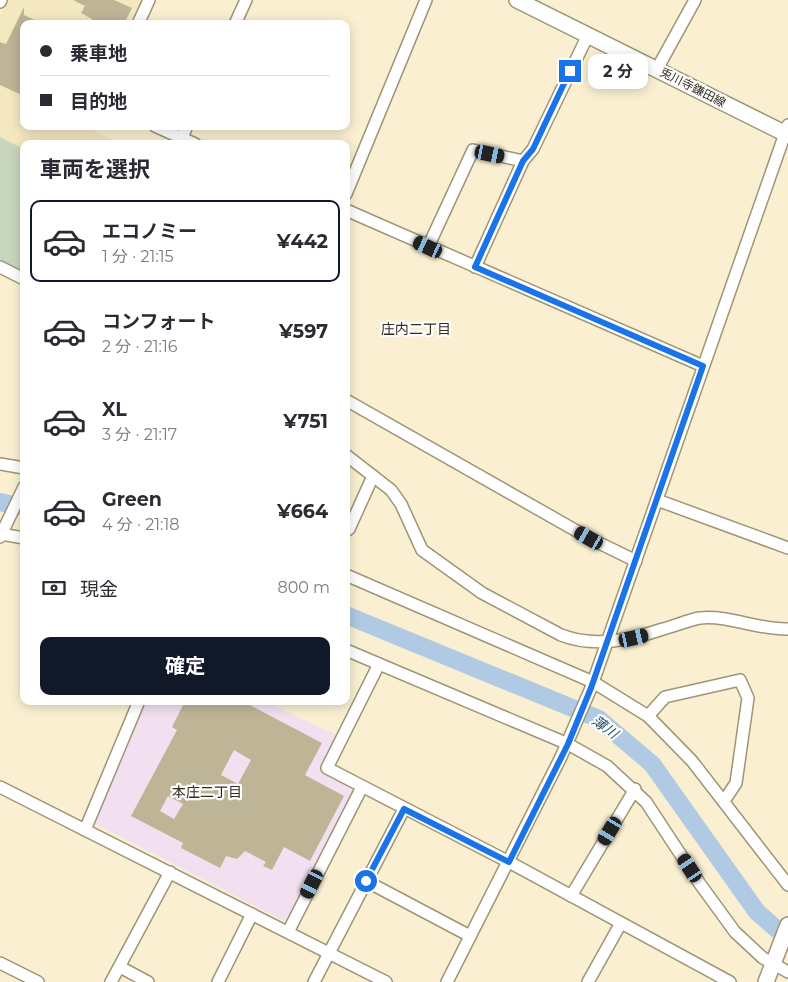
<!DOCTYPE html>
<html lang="ja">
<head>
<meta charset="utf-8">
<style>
	:root { --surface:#fff; --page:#f7f7f7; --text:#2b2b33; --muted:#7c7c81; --line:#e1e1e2; --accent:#111827 }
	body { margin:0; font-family:Montserrat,"Noto Sans JP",sans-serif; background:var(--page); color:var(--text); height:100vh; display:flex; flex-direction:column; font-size:19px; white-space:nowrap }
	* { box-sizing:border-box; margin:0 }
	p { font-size:16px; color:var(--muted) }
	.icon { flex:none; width:28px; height:28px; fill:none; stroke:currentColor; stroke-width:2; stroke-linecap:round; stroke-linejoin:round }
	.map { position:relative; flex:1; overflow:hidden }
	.drawer { position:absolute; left:20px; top:140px; width:330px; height:565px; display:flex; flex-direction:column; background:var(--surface); border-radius:10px; box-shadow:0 2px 12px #0003 }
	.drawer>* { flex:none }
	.guide { position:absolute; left:20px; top:20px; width:330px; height:110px; border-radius:10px; box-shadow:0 2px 12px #0003; display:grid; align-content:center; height:110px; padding:0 20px; background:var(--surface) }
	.end { position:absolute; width:22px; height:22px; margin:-11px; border:6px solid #1a73e8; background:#fff; box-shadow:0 0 0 2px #fff }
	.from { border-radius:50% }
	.bubble { position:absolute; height:35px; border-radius:10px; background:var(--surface); box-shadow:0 2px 12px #0003; font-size:16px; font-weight:700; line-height:35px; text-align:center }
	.car { position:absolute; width:15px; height:30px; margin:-15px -8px; border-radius:6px; box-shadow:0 0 4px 1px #0007; background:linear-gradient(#222 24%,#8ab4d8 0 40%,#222 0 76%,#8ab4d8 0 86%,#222 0) }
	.guide b { display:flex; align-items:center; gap:18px; height:48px; font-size:19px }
	.guide b+b { border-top:1px solid var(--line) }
	.guide i { width:12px; height:12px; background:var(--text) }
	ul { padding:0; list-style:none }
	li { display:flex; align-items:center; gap:15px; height:82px; margin:0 10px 8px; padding:0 10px; border:2px solid transparent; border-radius:10px }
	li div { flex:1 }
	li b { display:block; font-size:19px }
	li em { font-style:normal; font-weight:700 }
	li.selected { border-color:var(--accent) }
	li>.icon { width:45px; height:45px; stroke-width:1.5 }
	h2 { padding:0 20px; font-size:22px; line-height:60px }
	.pay { display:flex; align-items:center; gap:12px; height:55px; padding:0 20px; font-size:19px }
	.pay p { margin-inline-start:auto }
	.primary-button { display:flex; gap:10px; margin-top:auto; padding:10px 20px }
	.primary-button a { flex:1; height:58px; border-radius:10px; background:var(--accent); color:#fff; font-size:20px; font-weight:700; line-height:58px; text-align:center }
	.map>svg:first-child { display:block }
</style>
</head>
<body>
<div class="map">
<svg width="788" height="982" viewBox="0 0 788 982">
	<rect width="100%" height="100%" fill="#faf0d1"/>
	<path fill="#f4e8c1" d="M6,0h137l-10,24h-109v102h69l-1,3 27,15h-95v130l-24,-12v-246z"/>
	<path fill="#f2e0f1" d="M145,701h120l73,35 -17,33 36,19 -69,135 -194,-100z"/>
	<path fill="#c8d7bc" d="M0,137l24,12v125l-24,-12z"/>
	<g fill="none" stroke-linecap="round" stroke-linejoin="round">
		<g stroke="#afcae2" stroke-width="18">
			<path d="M0,502l24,5"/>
			<path d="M346,615l253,104 53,45 105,148 31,27"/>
		</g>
	</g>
	<g fill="#beb597" fill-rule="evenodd">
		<path d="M73,0h41l18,8 -8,16 -10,-4 -2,4h-22l2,-5 -11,-6 4,-7z"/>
		<path d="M24,7v8l19,9h-19v72l-24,-11v-43l6,2z"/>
		<path d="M185,701h57l80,42 -17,32 39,21 -34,65 -26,-14 -12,23 -9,-4 3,-4 -21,-11 -8,8 -11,-3 -6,12 -39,-20 2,-5 -52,-27 46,-86 -5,-3zM234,750l17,10 -13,24 -17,-9zM168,796l15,8 -9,15 -14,-8z"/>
	</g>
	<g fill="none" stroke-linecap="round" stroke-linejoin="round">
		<g stroke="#9e9578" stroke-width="14">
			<g id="minor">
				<path d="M0,2l1,-2"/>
				<path d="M138,24l11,-24"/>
				<path d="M235,24l11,-24"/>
				<path d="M657,69l38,-69"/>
				<path d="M155,126l40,18"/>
				<path d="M179,144l8,-18"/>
				<path d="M346,194l80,-194"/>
				<path d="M346,210l357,156"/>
				<path d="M428,247l45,-97 50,11"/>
				<path d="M0,267l24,12"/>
				<path d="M475,267l48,-106 10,-12 55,-114"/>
				<path d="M346,400l243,138 47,23"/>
				<path d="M346,455l45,35 10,14 21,46 60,43 79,42c34,13 69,5 102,-6 12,-3 25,-9 37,-11 30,-3 58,12 88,11"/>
				<path d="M0,464l24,4"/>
				<path d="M657,500l131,48"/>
				<path d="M346,531l3,-2 24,-53"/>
				<path d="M0,534l24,4"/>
				<path d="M0,537l24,-50"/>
				<path d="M346,575l247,107 55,34 44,45 96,124"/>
				<path d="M346,650l222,94 39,22 39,36 54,82 35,48 28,26 25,14"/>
				<path d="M379,664l-52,104 182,94 221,120"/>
				<path d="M648,716l17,-19 75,-17 8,18 -12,85 -12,18"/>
				<path d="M0,787l386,195"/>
				<path d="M85,830l54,-129"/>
				<path d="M366,881l104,55"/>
				<path d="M571,896l64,-107"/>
				<path d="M288,932l74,-145"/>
				<path d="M0,963l38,19"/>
				<path d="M120,967l28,15"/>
				<path d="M111,982l59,-110"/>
				<path d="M218,982l34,-68"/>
				<path d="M314,982l90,-173"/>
				<path d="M447,982l114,-225 30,-69 197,-563"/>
				<path d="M588,982l33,-59"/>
			</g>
		</g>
		<g stroke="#9e9578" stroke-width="18">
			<g id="major">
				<path d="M517,0l271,135"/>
				<path d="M766,982l22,-57"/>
			</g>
		</g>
		<use href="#minor" stroke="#fff" stroke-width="11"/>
		<use href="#major" stroke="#fff" stroke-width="15"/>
	</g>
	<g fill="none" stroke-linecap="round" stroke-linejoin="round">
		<path stroke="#1a73e8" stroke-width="6" d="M366,881l38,-72 105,53 59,-118 23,-56 112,-322 -228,-99 48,-106 10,-12 37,-78"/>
	</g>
	<g text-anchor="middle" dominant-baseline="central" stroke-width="4.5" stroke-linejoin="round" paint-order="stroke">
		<g font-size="12" fill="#322e22" stroke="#fdfdfd">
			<text transform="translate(693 87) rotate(27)">兎川寺鎌田線</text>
		</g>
		<g font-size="14" fill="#322e22" stroke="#fdfdfd">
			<text x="416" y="329">庄内二丁目</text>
			<text x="207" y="792">本庄二丁目</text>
		</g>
		<g font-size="14" font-style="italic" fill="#204b6d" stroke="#fdfdfd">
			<text transform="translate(605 727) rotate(36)">薄川</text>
		</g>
	</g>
</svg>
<i class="end from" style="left:366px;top:881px"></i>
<i class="end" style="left:570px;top:71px"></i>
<div class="bubble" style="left:588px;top:54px;width:60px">2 分</div>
<i class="car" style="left:490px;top:154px;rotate:102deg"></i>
<i class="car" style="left:428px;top:247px;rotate:295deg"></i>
<i class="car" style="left:589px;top:538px;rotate:300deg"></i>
<i class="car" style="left:634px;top:638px;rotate:77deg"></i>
<i class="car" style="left:610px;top:831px;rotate:211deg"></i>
<i class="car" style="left:690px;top:868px;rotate:327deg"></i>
<i class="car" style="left:312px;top:884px;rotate:207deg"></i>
<div class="guide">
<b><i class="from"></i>乗車地</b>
<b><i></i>目的地</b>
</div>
<section class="drawer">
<h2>車両を選択</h2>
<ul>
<li class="selected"><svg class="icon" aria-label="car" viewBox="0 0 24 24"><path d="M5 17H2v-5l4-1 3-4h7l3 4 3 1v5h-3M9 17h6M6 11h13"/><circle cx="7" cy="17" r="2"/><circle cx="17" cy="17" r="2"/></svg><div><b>エコノミー</b><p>1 分 · 21:15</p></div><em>¥442</em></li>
<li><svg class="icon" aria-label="car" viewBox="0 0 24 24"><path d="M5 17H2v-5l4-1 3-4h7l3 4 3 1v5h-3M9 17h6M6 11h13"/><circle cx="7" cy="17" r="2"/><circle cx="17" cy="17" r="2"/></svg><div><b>コンフォート</b><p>2 分 · 21:16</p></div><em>¥597</em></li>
<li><svg class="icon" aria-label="car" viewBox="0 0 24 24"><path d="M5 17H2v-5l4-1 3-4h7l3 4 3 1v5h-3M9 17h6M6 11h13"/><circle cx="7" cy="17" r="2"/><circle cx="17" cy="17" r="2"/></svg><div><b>XL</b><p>3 分 · 21:17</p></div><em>¥751</em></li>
<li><svg class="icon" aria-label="car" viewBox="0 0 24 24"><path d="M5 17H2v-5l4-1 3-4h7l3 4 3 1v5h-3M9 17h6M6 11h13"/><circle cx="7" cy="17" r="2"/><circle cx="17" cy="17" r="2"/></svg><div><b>Green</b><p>4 分 · 21:18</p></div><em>¥664</em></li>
</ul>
<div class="pay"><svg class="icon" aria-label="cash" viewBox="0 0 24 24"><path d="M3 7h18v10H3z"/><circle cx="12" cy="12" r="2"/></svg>現金<p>800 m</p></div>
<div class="primary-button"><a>確定</a></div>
</section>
</div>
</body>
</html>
